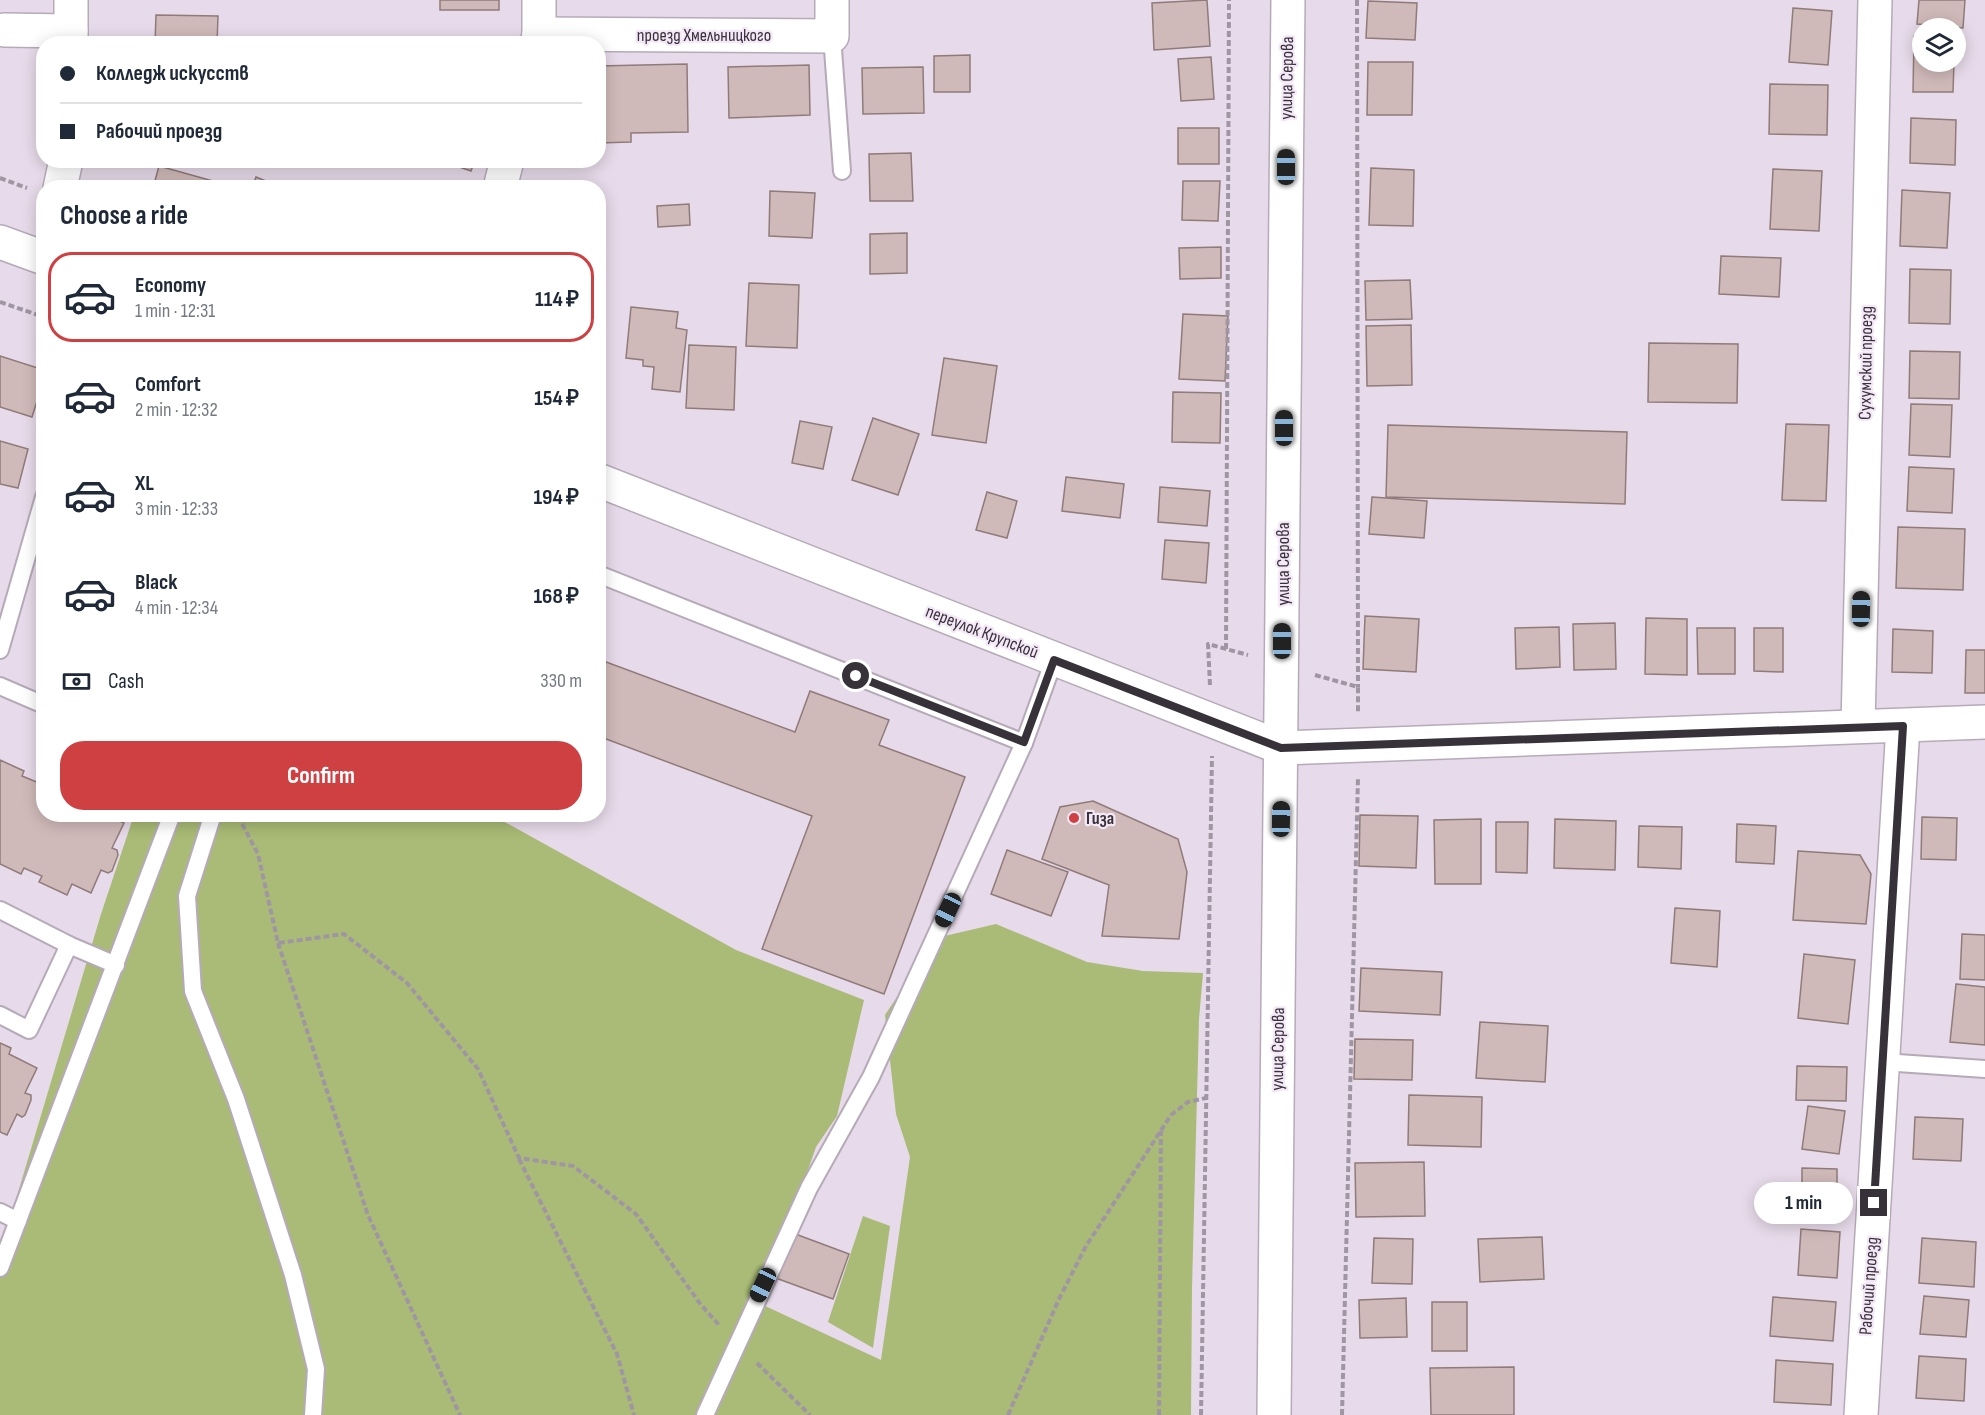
<!DOCTYPE html>
<html lang="en">
<head>
<meta charset="utf-8">
<style>
	:root { --surface:#fff; --page:#f2f2f3; --text:#1f2937; --muted:#747a83; --line:#e0e1e3; --accent:#cf4042 }
	body { margin:0; font-family:"Sofia Sans Condensed",sans-serif; background:var(--page); color:var(--text); height:100vh; display:flex; flex-direction:column; font-size:22px; white-space:nowrap }
	* { box-sizing:border-box; margin:0 }
	p { font-size:20px; color:var(--muted) }
	.icon { flex:none; width:33px; height:33px; fill:none; stroke:currentColor; stroke-width:2; stroke-linecap:round; stroke-linejoin:round }
	.map { position:relative; flex:1; overflow:hidden }
	.sheet { position:absolute; left:36px; top:180px; width:570px; height:642px; display:flex; flex-direction:column; background:var(--surface); border-radius:24px; box-shadow:0 3px 15px #0003 }
	.sheet>* { flex:none }
	.hud { position:absolute; left:36px; top:36px; width:570px; height:132px; border-radius:24px; box-shadow:0 3px 15px #0003; display:grid; align-content:center; height:132px; padding:0 24px; background:var(--surface) }
	.controls { position:absolute; left:1912px; top:18px; display:grid; gap:12px }
	.controls a { display:grid; place-items:center; width:54px; height:54px; border-radius:50%; background:var(--surface); box-shadow:0 3px 15px #0003; font-size:30px }
	.end { position:absolute; width:27px; height:27px; margin:-14px; border:8px solid #373239; background:#fff; box-shadow:0 0 0 3px #fff }
	.from { border-radius:50% }
	.bubble { position:absolute; height:42px; border-radius:21px; background:var(--surface); box-shadow:0 3px 15px #0003; font-size:20px; font-weight:700; line-height:42px; text-align:center }
	.car { position:absolute; width:18px; height:36px; margin:-18px -9px; border-radius:8px; box-shadow:0 0 4px 2px #0007; background:linear-gradient(#222 24%,#8ab4d8 0 40%,#222 0 76%,#8ab4d8 0 86%,#222 0) }
	.hud b { display:flex; align-items:center; gap:21px; height:57px; font-size:22px }
	.hud b+b { border-top:2px solid var(--line) }
	.hud i { width:15px; height:15px; background:var(--text) }
	ul { padding:0; list-style:none }
	li { display:flex; align-items:center; gap:18px; height:90px; margin:0 12px 9px; padding:0 12px; border:3px solid transparent; border-radius:24px }
	li div { flex:1 }
	li b { display:block; font-size:22px }
	li em { font-style:normal; font-weight:700 }
	li.active { border-color:var(--accent) }
	li>.icon { width:54px; height:54px; stroke-width:1.5 }
	h2 { padding:0 24px; font-size:27px; line-height:72px }
	.pay { display:flex; align-items:center; gap:15px; height:66px; padding:0 24px; font-size:22px }
	.pay p { margin-inline-start:auto }
	.cta { display:flex; gap:12px; margin-top:auto; padding:12px 24px }
	.cta a { flex:1; height:69px; border-radius:24px; background:var(--accent); color:#fff; font-size:24px; font-weight:700; line-height:69px; text-align:center }
	.map>svg:first-child { display:block }
</style>
</head>
<body>
<div class="map">
<svg width="1985" height="1415" viewBox="0 0 1985 1415">
	<rect width="100%" height="100%" fill="#e7daea"/>
	<g fill="#a9bb76">
		<path d="M134,815h358l244,135 128,50 -27,116 -21,31 -55,157 120,56 29,-203 -14,-43 -11,-99 51,-77 60,-14 91,38 56,9 60,2 -4,46 -7,269 -1,127h-1191v-162l101,-339z"/>
		<path d="M863,1216l27,10 -17,122 -45,-26z"/>
	</g>
	<g fill="#d0bab9" stroke="#8f7b7a" stroke-width="1.5">
		<rect x="440" y="0" width="59" height="10"/>
		<path d="M1207,0l3,46 -56,4 -2,-47z"/>
		<path d="M1919,0h46l-2,28 -46,-4z"/>
		<path d="M1368,1l49,2 -2,37 -49,-2z"/>
		<path d="M1793,8l39,3 -4,54 -39,-3z"/>
		<path d="M156,15l62,1 -1,28h-62z"/>
		<path d="M1914,36h9v26h31l-1,30h-40z"/>
		<path d="M970,55v37h-36v-36z"/>
		<path d="M1211,57l3,42 -33,2 -3,-42z"/>
		<path d="M1368,62h45l-1,53h-45z"/>
		<path d="M687,64l1,68 -57,1v9l-33,1v-77z"/>
		<path d="M809,65l1,50 -81,3 -1,-51z"/>
		<path d="M923,67l1,46 -61,1 -1,-46z"/>
		<path d="M1770,84l58,1 -1,50 -58,-1z"/>
		<path d="M1911,118l45,2 -1,45 -45,-2z"/>
		<rect x="1178" y="128" width="41" height="36"/>
		<path d="M911,153l2,48h-43l-1,-47z"/>
		<path d="M439,160h36l-4,11z"/>
		<path d="M159,166l54,15 -2,7h-58z"/>
		<path d="M1371,168l43,2 -1,56 -44,-1z"/>
		<path d="M1773,169l49,2 -3,60 -49,-2z"/>
		<path d="M256,177l27,11h-31z"/>
		<path d="M1183,181h37l-2,40 -36,-1z"/>
		<path d="M1902,190l48,3 -3,55 -47,-2z"/>
		<path d="M770,191l45,2 -3,45 -43,-2z"/>
		<path d="M689,204l1,21 -32,2 -1,-21z"/>
		<path d="M907,233v40l-37,1v-40z"/>
		<path d="M1221,247v31l-41,1 -1,-31z"/>
		<path d="M1721,256l60,2 -2,39 -60,-3z"/>
		<path d="M1910,269l41,1 -1,54 -41,-1z"/>
		<path d="M1410,280l2,39 -46,1 -1,-39z"/>
		<path d="M749,283l50,2 -2,63 -51,-2z"/>
		<path d="M631,307l47,5 -2,16 11,2 -7,62 -28,-3 2,-22 -11,-1v-6l-17,-2z"/>
		<path d="M1183,314l45,2 -3,65 -46,-2z"/>
		<path d="M1411,325l1,60 -45,1 -1,-60z"/>
		<path d="M1649,343l89,1 -1,59 -89,-1z"/>
		<path d="M689,345l47,2 -2,63 -48,-2z"/>
		<path d="M1910,351l50,1 -1,47 -50,-1z"/>
		<path d="M0,356l44,14v9l-12,38 -32,-10z"/>
		<path d="M944,358l53,8 -11,77 -54,-8z"/>
		<path d="M1173,392l48,1 -1,50 -48,-1z"/>
		<path d="M1911,404l41,1 -2,52 -41,-2z"/>
		<path d="M873,418l46,16 -21,61 -46,-15z"/>
		<path d="M800,421l32,6 -9,42 -31,-6z"/>
		<path d="M1786,424l43,1 -3,76 -44,-1z"/>
		<path d="M1388,425l239,7 -2,72 -239,-7z"/>
		<path d="M0,441l28,8 -10,39 -18,-4z"/>
		<path d="M1909,467l45,2 -2,44 -45,-2z"/>
		<path d="M1066,477l58,7 -4,34 -58,-7z"/>
		<path d="M1160,487l50,4 -3,35 -49,-4z"/>
		<path d="M987,492l30,9 -10,37 -31,-8z"/>
		<path d="M1372,497l55,4 -3,37 -55,-4z"/>
		<path d="M1898,527l67,2 -2,61 -67,-2z"/>
		<path d="M1165,540l44,3 -3,40 -44,-4z"/>
		<path d="M1365,616l54,3 -3,53 -53,-3z"/>
		<path d="M1646,618l41,1v56l-42,-1z"/>
		<path d="M1615,623l1,46 -42,1 -1,-46z"/>
		<path d="M1559,627l1,40 -44,2 -1,-41z"/>
		<path d="M1697,628h38v46h-37z"/>
		<path d="M1754,628h29v44l-29,-1z"/>
		<path d="M1893,629l40,2 -1,42 -40,-1z"/>
		<path d="M1966,650h19v43h-20z"/>
		<path d="M598,659l197,73 15,-41 79,29 -10,25 86,32 -81,217 -122,-45 50,-133 -214,-80z"/>
		<path d="M0,760l24,11 -2,5 22,9v29h61l19,9 -12,25 5,2 1,5 -6,16 -4,2 -7,-3 -10,23 -19,-9 -5,11 -28,-13 3,-6 -18,-8 -3,6 -21,-10z"/>
		<path d="M1093,801l85,38 9,33 -8,67 -77,-3 7,-51 -67,-26 18,-52z"/>
		<path d="M1360,815l58,1 -2,52 -57,-2z"/>
		<path d="M1922,817l35,1 -1,42 -35,-1z"/>
		<path d="M1481,819v65h-46l-1,-64z"/>
		<path d="M1555,819l61,2 -1,49 -61,-2z"/>
		<path d="M1496,822h32l-1,51 -31,-1z"/>
		<path d="M1737,824l39,2 -2,38 -38,-2z"/>
		<path d="M1639,826l43,1 -1,42 -43,-2z"/>
		<path d="M1007,850l61,22 -17,44 -60,-22z"/>
		<path d="M1798,851l62,4 11,19 -5,50 -73,-4z"/>
		<path d="M1675,908l45,3 -3,56 -46,-4z"/>
		<path d="M1962,934l23,1v45l-25,-1z"/>
		<path d="M1804,954l51,6 -7,64 -50,-6z"/>
		<path d="M1361,968l81,4 -2,43 -81,-4z"/>
		<path d="M1956,984l29,3v58l-35,-3z"/>
		<path d="M1480,1022l68,4 -3,56 -69,-4z"/>
		<path d="M1355,1039l58,1 -1,40 -58,-1z"/>
		<path d="M0,1043l11,5 -2,6 28,14 -12,25 6,2v5l-6,15 -3,2 -5,-3 -10,21 -7,-3z"/>
		<path d="M1797,1066l50,1 -1,34 -50,-1z"/>
		<path d="M1409,1095l73,2 -1,50 -73,-2z"/>
		<path d="M1808,1106l37,5 -6,43 -37,-5z"/>
		<path d="M1915,1117l48,2 -2,42 -48,-2z"/>
		<path d="M1424,1162l1,54 -69,1 -1,-54z"/>
		<path d="M1802,1168l35,1v37l-35,-1z"/>
		<path d="M1801,1229l39,3 -3,46 -39,-3z"/>
		<path d="M790,1232l59,22 -16,45 -60,-22z"/>
		<path d="M1542,1237l2,42 -64,3 -2,-43z"/>
		<path d="M1374,1238l39,1 -1,45 -40,-1z"/>
		<path d="M1922,1238l54,4 -2,45 -55,-4z"/>
		<path d="M1924,1296l45,4 -3,37 -46,-3z"/>
		<path d="M1773,1297l63,5 -3,39 -63,-5z"/>
		<path d="M1406,1298l1,39 -47,1 -1,-38z"/>
		<rect x="1432" y="1302" width="35" height="49"/>
		<path d="M1919,1356l47,3 -2,42 -48,-3z"/>
		<path d="M1776,1360l57,4 -2,41 -57,-3z"/>
		<path d="M1514,1367v48h-83l-1,-47z"/>
	</g>
	<g fill="none" stroke-linecap="round" stroke-linejoin="round">
		<g stroke="#b6aab9" stroke-width="20">
			<g id="service">
				<path d="M832,36l10,135"/>
				<path d="M598,574l426,169"/>
				<path d="M0,650l44,-153"/>
				<path d="M0,686l44,19"/>
				<path d="M213,814l-26,82 6,95 43,108 57,176 23,94 -3,46"/>
				<path d="M0,910l69,35 47,20"/>
				<path d="M0,1015l29,15 40,-85"/>
				<path d="M1883,1062l102,7"/>
				<path d="M0,1212l18,9"/>
				<path d="M0,1268l172,-454"/>
				<path d="M705,1415l104,-227 62,-111 153,-334 30,-83"/>
			</g>
		</g>
		<g stroke="#b6aab9" stroke-width="36">
			<g id="minor">
				<path d="M539,0v34"/>
				<path d="M4,30l67,1"/>
				<path d="M537,44l2,-10 293,2v-36"/>
				<path d="M500,188l7,-28"/>
				<path d="M1858,726l17,-726"/>
				<path d="M1861,1415l42,-689"/>
			</g>
		</g>
		<g stroke="#b6aab9" stroke-width="36">
			<g id="tertiary">
				<path d="M71,0v44"/>
				<path d="M60,188l6,-28"/>
				<path d="M0,242l44,16"/>
				<path d="M598,480l684,268 703,-26"/>
			</g>
		</g>
		<g stroke="#b6aab9" stroke-width="36">
			<path id="secondary" d="M1274,1415l14,-1415"/>
		</g>
		<g stroke="#a096a3" stroke-width="4" stroke-dasharray="6 3" stroke-linecap="butt">
			<path d="M1357,0l1,687"/>
			<path d="M0,178l27,10"/>
			<path d="M0,302l44,15"/>
			<path d="M1226,649l3,-649"/>
			<path d="M1315,675l43,12v25"/>
			<path d="M1210,685l-2,-41 40,11"/>
			<path d="M238,816l20,38 20,89 66,-9 63,49 71,86 41,89 54,8 63,48 65,91 19,21"/>
			<path d="M278,943l90,272 92,200"/>
			<path d="M519,1159l98,195 17,61"/>
			<path d="M757,1363l53,52"/>
			<path d="M1008,1415l51,-116 27,-53 85,-131 17,-13 18,-4"/>
			<path d="M1159,1415l2,-284"/>
			<path d="M1201,1415l11,-659"/>
			<path d="M1342,1415l16,-638"/>
		</g>
		<use href="#service" stroke="#fff" stroke-width="16"/>
		<use href="#minor" stroke="#fff" stroke-width="33"/>
		<use href="#tertiary" stroke="#fff" stroke-width="33"/>
		<use href="#secondary" stroke="#fff" stroke-width="33"/>
	</g>
	<g fill="none" stroke-linecap="round" stroke-linejoin="round">
		<path stroke="#373239" stroke-width="8" d="M856,676l168,66 30,-82 227,88 622,-22 -29,477"/>
	</g>
	<circle fill="#cf4042" stroke="#f4e7f7" stroke-width="2" cx="1074" cy="818" r="6"/>
	<g text-anchor="middle" dominant-baseline="central" stroke-width="4.5" stroke-linejoin="round" paint-order="stroke">
		<g font-size="18" fill="#373239" stroke="#f4e7f7">
			<text x="704" y="35">проезд Хмельницкого</text>
			<text transform="translate(1287 78) rotate(-89)">улица Серова</text>
			<text transform="translate(1866 363) rotate(-89)">Сухумский проезд</text>
			<text transform="translate(1283 564) rotate(-90)">улица Серова</text>
			<text transform="translate(982 632) rotate(21)">переулок Крупской</text>
			<text transform="translate(1278 1049) rotate(-89)">улица Серова</text>
			<text transform="translate(1869 1286) rotate(-86)">Рабочий проезд</text>
		</g>
		<g font-size="18" font-weight="bold" fill="#373239" stroke="#f4e7f7" text-anchor="start">
			<text x="1086" y="818">Гиза</text>
		</g>
	</g>
</svg>
<div class="controls">
<a><svg class="icon" aria-label="layers" viewBox="0 0 24 24"><path d="M12 4l9 5-9 5-9-5zM3 14l9 5 9-5"/></svg></a>
</div>
<i class="end from" style="left:856px;top:676px"></i>
<i class="end" style="left:1874px;top:1203px"></i>
<div class="bubble" style="left:1754px;top:1182px;width:99px">1 min</div>
<i class="car" style="left:1286px;top:167px;rotate:0deg"></i>
<i class="car" style="left:1284px;top:428px;rotate:0deg"></i>
<i class="car" style="left:1861px;top:609px;rotate:1deg"></i>
<i class="car" style="left:1282px;top:641px;rotate:0deg"></i>
<i class="car" style="left:1281px;top:819px;rotate:1deg"></i>
<i class="car" style="left:948px;top:910px;rotate:205deg"></i>
<i class="car" style="left:763px;top:1285px;rotate:205deg"></i>
<div class="hud">
<b><i class="from"></i>Колледж искусств</b>
<b><i></i>Рабочий проезд</b>
</div>
<section class="sheet">
<h2>Choose a ride</h2>
<ul>
<li class="active"><svg class="icon" aria-label="car" viewBox="0 0 24 24"><path d="M5 17H2v-5l4-1 3-4h7l3 4 3 1v5h-3M9 17h6M6 11h13"/><circle cx="7" cy="17" r="2"/><circle cx="17" cy="17" r="2"/></svg><div><b>Economy</b><p>1 min · 12:31</p></div><em>114 ₽</em></li>
<li><svg class="icon" aria-label="car" viewBox="0 0 24 24"><path d="M5 17H2v-5l4-1 3-4h7l3 4 3 1v5h-3M9 17h6M6 11h13"/><circle cx="7" cy="17" r="2"/><circle cx="17" cy="17" r="2"/></svg><div><b>Comfort</b><p>2 min · 12:32</p></div><em>154 ₽</em></li>
<li><svg class="icon" aria-label="car" viewBox="0 0 24 24"><path d="M5 17H2v-5l4-1 3-4h7l3 4 3 1v5h-3M9 17h6M6 11h13"/><circle cx="7" cy="17" r="2"/><circle cx="17" cy="17" r="2"/></svg><div><b>XL</b><p>3 min · 12:33</p></div><em>194 ₽</em></li>
<li><svg class="icon" aria-label="car" viewBox="0 0 24 24"><path d="M5 17H2v-5l4-1 3-4h7l3 4 3 1v5h-3M9 17h6M6 11h13"/><circle cx="7" cy="17" r="2"/><circle cx="17" cy="17" r="2"/></svg><div><b>Black</b><p>4 min · 12:34</p></div><em>168 ₽</em></li>
</ul>
<div class="pay"><svg class="icon" aria-label="cash" viewBox="0 0 24 24"><path d="M3 7h18v10H3z"/><circle cx="12" cy="12" r="2"/></svg>Cash<p>330 m</p></div>
<div class="cta"><a>Confirm</a></div>
</section>
</div>
</body>
</html>
